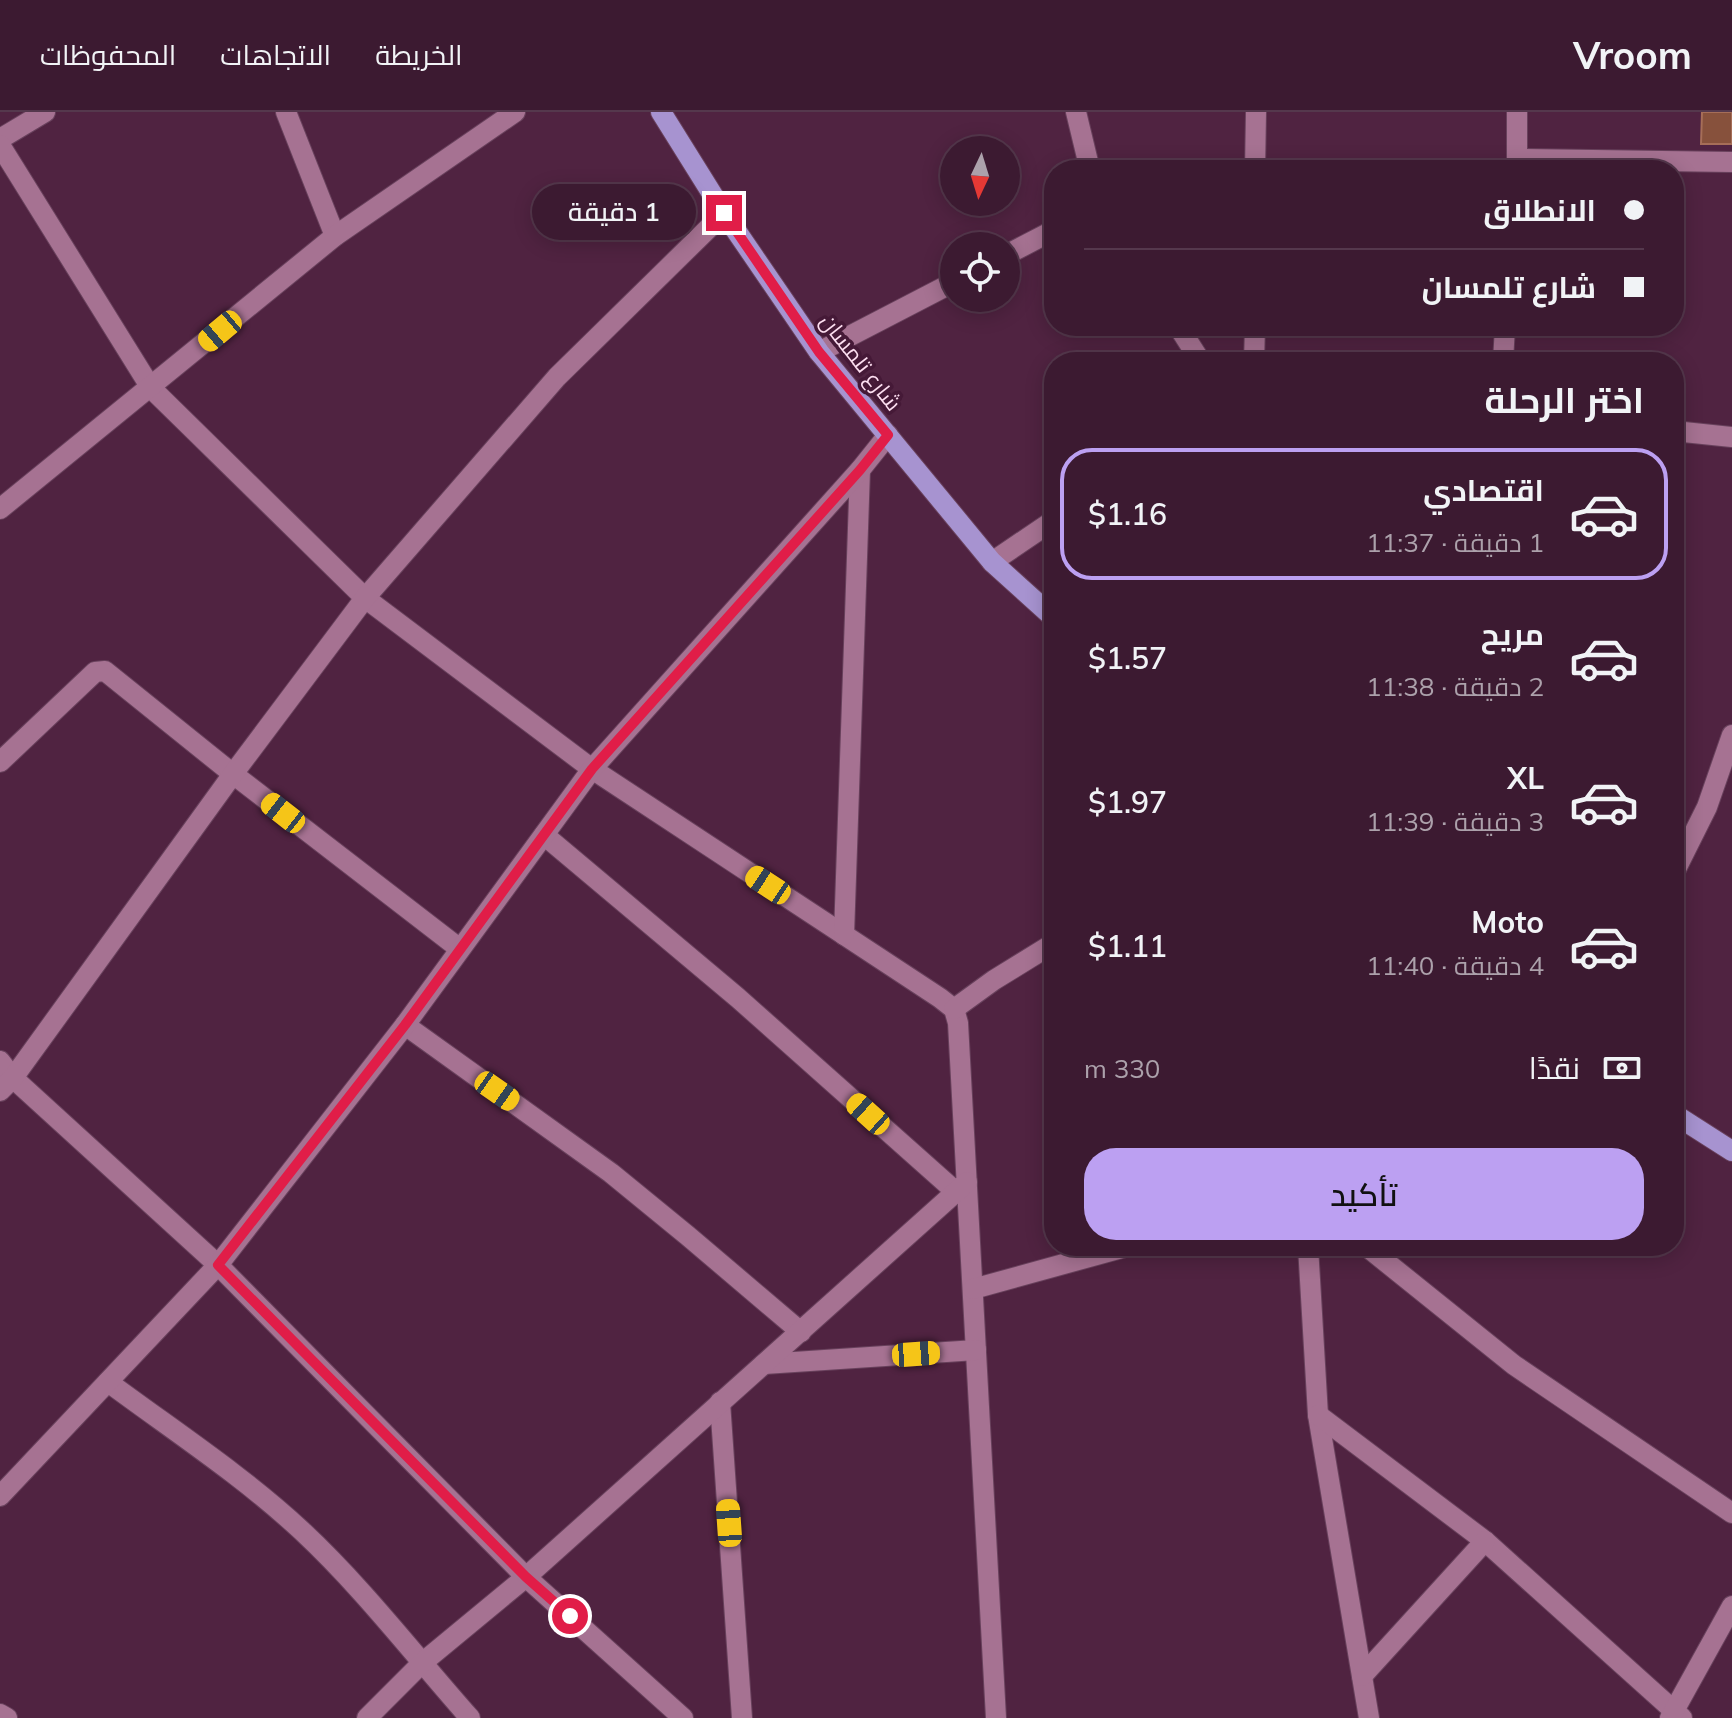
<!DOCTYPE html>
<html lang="ar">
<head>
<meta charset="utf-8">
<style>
	:root { --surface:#3c1a31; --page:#432339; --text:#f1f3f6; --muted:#aca1ab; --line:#55384d; --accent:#bca0f2 }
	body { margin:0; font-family:Mulish,Cairo,sans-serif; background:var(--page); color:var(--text); direction:rtl; height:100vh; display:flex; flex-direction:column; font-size:30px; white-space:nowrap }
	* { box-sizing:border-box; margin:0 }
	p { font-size:26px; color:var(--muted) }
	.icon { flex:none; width:44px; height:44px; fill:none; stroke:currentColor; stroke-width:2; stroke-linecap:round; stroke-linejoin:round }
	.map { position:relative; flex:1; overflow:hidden; direction:ltr }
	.details { position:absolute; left:1044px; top:240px; width:640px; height:904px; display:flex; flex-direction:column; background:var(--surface); border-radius:32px; box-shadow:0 4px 20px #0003,0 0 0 2px var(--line); direction:rtl }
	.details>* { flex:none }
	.hud { position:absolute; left:1044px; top:48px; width:640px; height:176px; border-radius:32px; box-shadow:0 4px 20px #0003,0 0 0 2px var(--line); direction:rtl; display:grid; align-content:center; height:176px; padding:0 40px; background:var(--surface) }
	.needle { width:52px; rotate:184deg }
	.buttons { position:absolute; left:940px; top:24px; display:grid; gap:16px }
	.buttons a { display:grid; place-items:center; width:80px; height:80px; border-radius:50%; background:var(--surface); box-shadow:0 4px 20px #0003,0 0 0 2px var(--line); font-size:40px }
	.end { position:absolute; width:36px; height:36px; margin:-18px; border:10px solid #e11d48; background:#fff; box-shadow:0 0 0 4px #fff }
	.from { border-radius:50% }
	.bubble { position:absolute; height:56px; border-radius:28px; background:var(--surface); box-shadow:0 4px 20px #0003,0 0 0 2px var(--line); font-size:26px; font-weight:600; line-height:56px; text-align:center; direction:rtl }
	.car { position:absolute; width:24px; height:48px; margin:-24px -12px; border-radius:10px; box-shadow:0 0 6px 2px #0007; background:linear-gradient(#f5c518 24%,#345 0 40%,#f5c518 0 76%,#345 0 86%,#f5c518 0) }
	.hud b { display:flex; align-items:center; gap:28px; height:76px; font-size:30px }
	.hud b+b { border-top:2px solid var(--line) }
	.hud i { width:20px; height:20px; background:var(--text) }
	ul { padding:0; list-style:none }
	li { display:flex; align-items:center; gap:24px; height:132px; margin:0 16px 12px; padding:0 24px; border:4px solid transparent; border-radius:32px }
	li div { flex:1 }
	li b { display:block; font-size:30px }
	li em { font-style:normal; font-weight:600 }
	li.current { border-color:var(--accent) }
	li>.icon { width:72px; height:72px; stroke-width:1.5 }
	h2 { padding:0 40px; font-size:36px; line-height:96px }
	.pay { display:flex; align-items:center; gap:20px; height:88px; padding:0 40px; font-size:30px }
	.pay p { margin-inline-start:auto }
	.primary-button { display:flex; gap:16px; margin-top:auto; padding:16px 40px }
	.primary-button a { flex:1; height:92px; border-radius:32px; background:var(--accent); color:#111; font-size:32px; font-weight:600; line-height:92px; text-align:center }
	header { display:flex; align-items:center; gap:48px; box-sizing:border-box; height:112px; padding:0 40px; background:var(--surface); border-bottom:2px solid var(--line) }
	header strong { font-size:38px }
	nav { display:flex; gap:44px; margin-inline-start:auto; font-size:28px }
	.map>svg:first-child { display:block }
</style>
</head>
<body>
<header>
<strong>Vroom</strong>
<nav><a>الخريطة</a><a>الاتجاهات</a><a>المحفوظات</a></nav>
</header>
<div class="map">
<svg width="1732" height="1606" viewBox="0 0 1732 1606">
	<rect width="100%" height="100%" fill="#502341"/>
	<path fill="#87513c" stroke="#a66e58" stroke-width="2" d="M1702,0h30v32h-31z"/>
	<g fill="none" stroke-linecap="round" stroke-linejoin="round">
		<g stroke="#68415c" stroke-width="22">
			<g id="minor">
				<path d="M286,0l49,124"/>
				<path d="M1076,0l14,58"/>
				<path d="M1517,0v58"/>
				<path d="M0,27l45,-27"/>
				<path d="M0,33l151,243 214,210 227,171 348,229 14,11 4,14 38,695"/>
				<path d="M1518,47l214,3"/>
				<path d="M1255,58l1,-58"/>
				<path d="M1006,143l48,-25"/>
				<path d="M1178,214l23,36"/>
				<path d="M819,240l135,-70"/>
				<path d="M1254,250l1,-36"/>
				<path d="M1503,250l2,-36"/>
				<path d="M1674,319l58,6"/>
				<path d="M0,397l335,-273 180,-124"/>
				<path d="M992,450l62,-42"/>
				<path d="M0,650l95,-90 10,-1 128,103 227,175"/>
				<path d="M544,723l194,163 217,193"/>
				<path d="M1674,761l33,-66 25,-72"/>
				<path d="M844,823l16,-465"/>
				<path d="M954,897l40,-29 60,-37"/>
				<path d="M405,913l206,148 77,63 113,96"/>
				<path d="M0,949l13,17 205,187 308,312 157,141"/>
				<path d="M0,979l13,-13 220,-304 132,-176 192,-221 167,-164"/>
				<path d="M1308,1134l10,169 51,303"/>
				<path d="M1366,1134l148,119 218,148"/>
				<path d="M973,1177l156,-43"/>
				<path d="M764,1252l212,-14"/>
				<path d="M108,1270c66,49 135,94 194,149 61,57 113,125 168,187"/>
				<path d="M720,1290l22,316"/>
				<path d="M1318,1303l167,126 197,177"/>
				<path d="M0,1384l218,-231 187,-240 187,-256 268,-299 28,-35"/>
				<path d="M1362,1564l123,-135"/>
				<path d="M0,1602l7,4"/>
				<path d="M367,1606l55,-55 104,-86 441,-395"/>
				<path d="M1670,1606l62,-112"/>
			</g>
		</g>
		<g stroke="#68415c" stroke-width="22">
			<g id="major">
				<path d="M661,0l63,101 95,139 173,210 62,56"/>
				<path d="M1674,1002l58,37"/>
			</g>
		</g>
		<use href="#minor" stroke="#a67292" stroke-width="20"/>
		<use href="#major" stroke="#a793d0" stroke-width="20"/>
	</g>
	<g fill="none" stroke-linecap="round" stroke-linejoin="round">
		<path stroke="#e11d48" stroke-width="10" d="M570,1504l-44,-39 -308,-312 187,-240 187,-256 268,-299 28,-35 -69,-83 -95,-139"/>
	</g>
	<g text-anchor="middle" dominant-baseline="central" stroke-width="7" stroke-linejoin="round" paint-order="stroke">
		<g font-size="22" fill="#fddff1" stroke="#451937">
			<text transform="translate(861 250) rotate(52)">شارع تلمسان</text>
		</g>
	</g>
</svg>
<div class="buttons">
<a><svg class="needle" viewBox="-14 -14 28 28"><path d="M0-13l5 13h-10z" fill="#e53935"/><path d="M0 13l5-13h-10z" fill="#aca1ab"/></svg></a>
<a><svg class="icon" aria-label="locate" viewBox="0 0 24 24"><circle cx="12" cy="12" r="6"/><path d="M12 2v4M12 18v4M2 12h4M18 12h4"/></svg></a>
</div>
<i class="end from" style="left:570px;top:1504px"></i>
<i class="end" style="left:724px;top:101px"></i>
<div class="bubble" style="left:532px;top:72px;width:164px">1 دقيقة</div>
<i class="car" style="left:220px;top:219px;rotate:230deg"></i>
<i class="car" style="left:283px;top:701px;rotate:308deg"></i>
<i class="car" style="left:768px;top:773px;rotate:303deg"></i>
<i class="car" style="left:497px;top:979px;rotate:125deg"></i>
<i class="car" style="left:868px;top:1002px;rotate:312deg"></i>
<i class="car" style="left:916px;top:1242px;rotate:86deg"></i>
<i class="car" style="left:729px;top:1411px;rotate:356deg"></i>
<div class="hud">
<b><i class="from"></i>الانطلاق</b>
<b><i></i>شارع تلمسان</b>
</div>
<section class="details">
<h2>اختر الرحلة</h2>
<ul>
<li class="current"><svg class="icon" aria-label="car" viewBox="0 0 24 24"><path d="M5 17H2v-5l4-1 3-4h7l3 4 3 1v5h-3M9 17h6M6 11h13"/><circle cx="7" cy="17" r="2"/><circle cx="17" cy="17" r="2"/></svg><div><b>اقتصادي</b><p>1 دقيقة · 11:37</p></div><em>$1.16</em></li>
<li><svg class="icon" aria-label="car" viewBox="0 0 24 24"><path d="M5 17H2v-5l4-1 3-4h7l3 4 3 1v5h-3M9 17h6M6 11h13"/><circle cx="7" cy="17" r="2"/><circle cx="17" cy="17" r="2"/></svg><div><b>مريح</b><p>2 دقيقة · 11:38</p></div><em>$1.57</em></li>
<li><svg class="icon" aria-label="car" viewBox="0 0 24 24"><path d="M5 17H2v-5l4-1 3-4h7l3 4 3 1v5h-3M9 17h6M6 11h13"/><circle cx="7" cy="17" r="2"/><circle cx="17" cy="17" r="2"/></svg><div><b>XL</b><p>3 دقيقة · 11:39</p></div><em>$1.97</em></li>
<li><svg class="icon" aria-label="car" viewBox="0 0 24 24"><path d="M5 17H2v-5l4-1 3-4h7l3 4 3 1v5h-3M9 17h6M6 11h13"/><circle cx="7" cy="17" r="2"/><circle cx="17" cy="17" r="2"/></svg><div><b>Moto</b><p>4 دقيقة · 11:40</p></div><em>$1.11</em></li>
</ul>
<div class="pay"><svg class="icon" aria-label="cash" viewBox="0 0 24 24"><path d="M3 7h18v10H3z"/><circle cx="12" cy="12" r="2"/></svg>نقدًا<p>330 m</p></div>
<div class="primary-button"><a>تأكيد</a></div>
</section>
</div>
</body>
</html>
